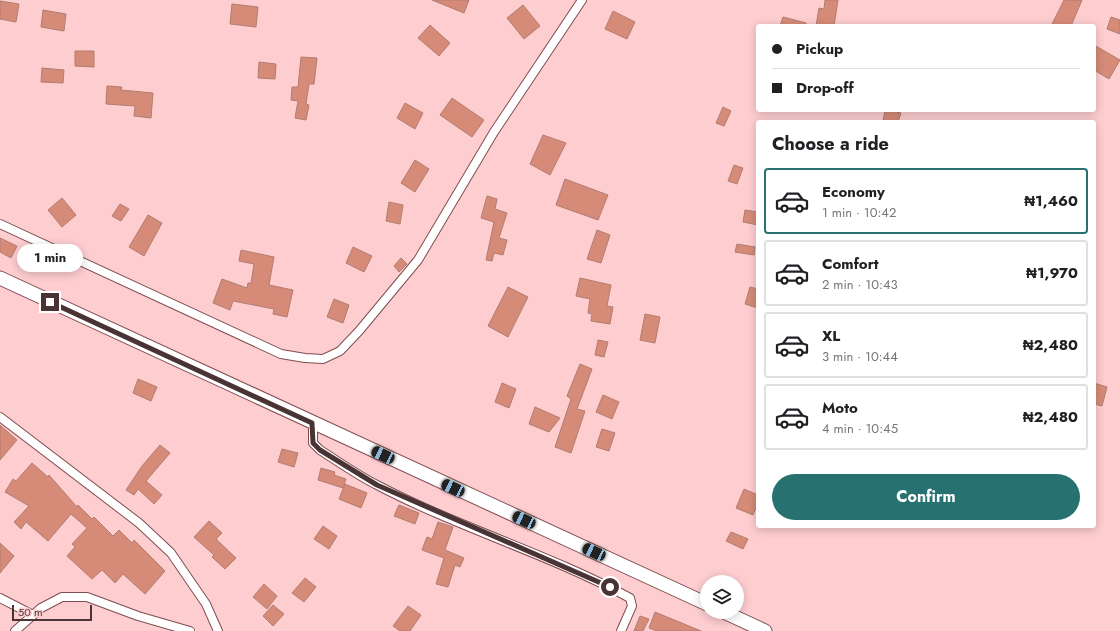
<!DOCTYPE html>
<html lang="en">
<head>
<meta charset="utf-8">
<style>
	:root { --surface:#fff; --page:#f6f6f6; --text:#202124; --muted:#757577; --line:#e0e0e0; --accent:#277271 }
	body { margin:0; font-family:Jost,sans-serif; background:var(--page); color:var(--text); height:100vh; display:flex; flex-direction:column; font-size:15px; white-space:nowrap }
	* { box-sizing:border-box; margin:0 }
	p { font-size:13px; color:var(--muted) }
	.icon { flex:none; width:22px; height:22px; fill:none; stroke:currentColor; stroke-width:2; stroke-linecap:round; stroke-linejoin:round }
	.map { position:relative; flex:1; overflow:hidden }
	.drawer { position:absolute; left:756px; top:120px; width:340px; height:408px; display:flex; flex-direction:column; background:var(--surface); border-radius:4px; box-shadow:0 2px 10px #0003 }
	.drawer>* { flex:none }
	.hud { position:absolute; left:756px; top:24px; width:340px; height:88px; border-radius:4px; box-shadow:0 2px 10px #0003; display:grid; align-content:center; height:88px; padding:0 16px; background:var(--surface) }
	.controls { position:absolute; left:700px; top:575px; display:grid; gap:8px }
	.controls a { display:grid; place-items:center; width:44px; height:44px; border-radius:50%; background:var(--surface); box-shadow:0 2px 10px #0003; font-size:20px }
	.scale { position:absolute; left:12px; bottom:10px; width:80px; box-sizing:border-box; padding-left:4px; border:2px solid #4a3335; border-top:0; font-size:11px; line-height:14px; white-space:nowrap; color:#4a3335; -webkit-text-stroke:3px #fdcdd0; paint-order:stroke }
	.end { position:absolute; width:18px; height:18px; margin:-9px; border:5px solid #4a3335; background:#fff; box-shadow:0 0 0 2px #fff }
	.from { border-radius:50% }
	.bubble { position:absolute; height:28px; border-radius:14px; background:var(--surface); box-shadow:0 2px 10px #0003; font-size:13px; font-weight:700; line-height:28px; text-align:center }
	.car { position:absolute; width:12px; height:24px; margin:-12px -6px; border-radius:5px; box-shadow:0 0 3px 1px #0007; background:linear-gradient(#222 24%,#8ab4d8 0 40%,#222 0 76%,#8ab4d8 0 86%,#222 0) }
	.hud b { display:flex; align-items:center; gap:14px; height:38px; font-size:15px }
	.hud b+b { border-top:1px solid var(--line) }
	.hud i { width:10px; height:10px; background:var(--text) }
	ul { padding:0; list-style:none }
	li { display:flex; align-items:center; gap:12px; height:66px; margin:0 8px 6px; padding:0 8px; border:2px solid var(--line); border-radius:4px }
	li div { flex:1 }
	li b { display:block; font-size:15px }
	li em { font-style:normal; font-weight:700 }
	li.active { border-color:var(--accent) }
	li>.icon { width:36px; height:36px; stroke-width:1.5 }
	h2 { padding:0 16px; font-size:18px; line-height:48px }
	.action { display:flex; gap:8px; margin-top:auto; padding:8px 16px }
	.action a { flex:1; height:46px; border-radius:24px; background:var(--accent); color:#fff; font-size:16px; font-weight:700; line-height:46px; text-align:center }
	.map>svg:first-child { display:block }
</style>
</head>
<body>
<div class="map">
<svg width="1120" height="631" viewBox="0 0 1120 631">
	<rect width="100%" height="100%" fill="#fdcdd0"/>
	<g fill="#d68b78" stroke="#b17d70">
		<path d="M432,0h37l-5,13z"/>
		<path d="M825,0h13l-4,26h-18l3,-18 5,1z"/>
		<path d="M1064,0h18l-11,26h-20z"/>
		<path d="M0,1l19,3 -3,18 -16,-3z"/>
		<path d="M232,4l26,3 -2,20 -26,-3z"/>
		<path d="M523,5l17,21 -16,13 -17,-21z"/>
		<path d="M43,10l23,4 -2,17 -23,-4z"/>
		<path d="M613,11l22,11 -8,17 -22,-10z"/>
		<path d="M783,17l23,6v3h-26z"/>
		<path d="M1111,17l9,3v14l-13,-5z"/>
		<path d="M430,25l20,18 -11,13 -21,-18z"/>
		<path d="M1094,45l26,15 -11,19 -15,-9z"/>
		<path d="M75,51h19v16l-19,-1z"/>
		<path d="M301,57l16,1 -3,26h-5l-3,20 3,1 -3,15 -11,-2 3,-17 -7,-1 1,-13h6z"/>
		<path d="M259,62l17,2 -1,15 -17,-1z"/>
		<path d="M42,68l22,2 -1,13 -22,-1z"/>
		<path d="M107,86l15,1 -1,3 32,3 -2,25 -17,-2 1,-10 -29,-2z"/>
		<path d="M452,98l32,22 -12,17 -32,-22z"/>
		<path d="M405,103l18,10 -8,16 -18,-11z"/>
		<path d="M723,107l8,4 -7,15 -8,-3z"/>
		<path d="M885,110l16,3 -3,9h-15z"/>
		<path d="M543,135l23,8 -16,32 -20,-11z"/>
		<path d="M415,160l14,9 -14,23 -14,-9z"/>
		<path d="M734,165l9,3 -6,16 -9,-3z"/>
		<path d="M565,179l43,16 -10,25 -42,-15z"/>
		<path d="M487,196l10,3 -2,10 12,4 -8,25 8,2 -4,15 -9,-2 -2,8 -6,-1 8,-38 -13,-4z"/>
		<path d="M62,198l14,17 -14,12 -14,-17z"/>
		<path d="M389,202l14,3 -3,19 -14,-3z"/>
		<path d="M120,204l9,5 -8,12 -9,-5z"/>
		<path d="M745,210l13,2v13l-15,-3z"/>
		<path d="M148,215l14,8 -18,33 -15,-9z"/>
		<path d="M597,230l13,5 -9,28 -14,-4z"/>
		<path d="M0,238l17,8 -6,12 -11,-6z"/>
		<path d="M737,244l18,3 -1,8 -19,-3z"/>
		<path d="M353,247l19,9 -8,16 -18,-9z"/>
		<path d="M241,250l33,7 -5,28 24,5 -6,27 -14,-3 1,-5 -41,-8 -3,9 -17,-7 9,-24 25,9 1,-5h3l3,-19 -15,-3z"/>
		<path d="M401,258l6,6 -8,8 -5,-6z"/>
		<path d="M580,278l31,7 -4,21 6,1 -3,17 -19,-3 1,-7 -4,-1 2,-14 -14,-3z"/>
		<path d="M508,287l20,10 -20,40 -20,-11z"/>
		<path d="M750,287l8,2v19l-13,-4z"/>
		<path d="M334,299l15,6 -6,18 -16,-6z"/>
		<path d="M645,314l15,3 -5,26 -15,-3z"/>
		<path d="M598,340l10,2 -4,15 -9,-2z"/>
		<path d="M580,364l12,5 -15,40 8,2 -14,42 -16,-6 16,-48 -4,-3z"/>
		<path d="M138,379l19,8 -6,14 -18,-8z"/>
		<path d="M502,383l14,6 -7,19 -14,-6z"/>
		<path d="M1094,383l13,4 -5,19 -8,-2z"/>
		<path d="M603,395l16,7 -7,17 -16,-7z"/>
		<path d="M535,407l25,11 -11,14 -20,-8z"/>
		<path d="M0,425l17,15 -17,20z"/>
		<path d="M602,429l13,4 -6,18 -13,-4z"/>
		<path d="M160,445l10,8 -24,28 16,14 -8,9 -16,-15 -4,6 -8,-5 16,-24z"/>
		<path d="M282,449l16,4 -4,14 -16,-5z"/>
		<path d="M32,463l16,14 1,-2 28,32 1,-2 14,14 2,-2 19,19 6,-6 13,13 2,-3 31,31 -20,23 -22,-20 -8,9 -13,-13 -10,9 -25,-23 8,-9 -3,-3 15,-16 -16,-14 -23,27 -22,-19 -5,7 -7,-7 15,-16 -24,-14 8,-13 3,2z"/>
		<path d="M321,468l14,4 -1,3 12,4 -3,9 -25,-8z"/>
		<path d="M345,484l22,9 -6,15 -22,-9z"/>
		<path d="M744,489l14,6v8l-5,12 -17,-7z"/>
		<path d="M399,505l20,8 -4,11 -21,-8z"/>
		<path d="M209,521l13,12 -6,6 20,19 -11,11 -13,-12 2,-2 -20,-18z"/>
		<path d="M438,522l15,5 -8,23 19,8 -4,9 -5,-2 -7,22 -12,-3 8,-26 -22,-8 5,-13 5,2z"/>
		<path d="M323,526l14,10 -8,13 -15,-10z"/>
		<path d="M731,532l17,7 -5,10 -17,-8z"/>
		<path d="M0,543l14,13 -14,17z"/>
		<path d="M305,578l11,9 -12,15 -12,-9z"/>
		<path d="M264,584l13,12 -10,13 -14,-12z"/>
		<path d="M273,605l11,9 -11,12 -10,-10z"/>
		<path d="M408,606l13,9 -11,16h-10l-7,-5z"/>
		<path d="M655,612l46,19h-44l-8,-3z"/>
		<path d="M640,616l9,3 -6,12h-9z"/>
	</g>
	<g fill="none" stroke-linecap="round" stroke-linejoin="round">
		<g stroke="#7f4d51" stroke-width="10">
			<g id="street">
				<path d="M0,224l281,130 24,4 18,1 17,-8 19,-20 59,-71 76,-128 88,-132"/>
				<path d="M0,417l139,106 32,30 35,51 12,27"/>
				<path d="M313,423v20l7,7c19,12 37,25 57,35 82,43 172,69 253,113l2,8 -11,25"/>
				<path d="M0,598l33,17"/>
				<path d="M15,631l26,-23 21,-11h25l51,19 52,15"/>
			</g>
		</g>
		<g stroke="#7f4d51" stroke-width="15">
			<g id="primary">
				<path d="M0,278l707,326"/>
				<path d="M724,612l41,19"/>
			</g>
		</g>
		<use href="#street" stroke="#fff" stroke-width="8"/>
		<use href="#primary" stroke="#fff" stroke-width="13"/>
	</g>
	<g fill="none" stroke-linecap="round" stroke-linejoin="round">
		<path stroke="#4a3335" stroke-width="5" d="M50,302l262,121 1,20 7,7 57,35 233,102"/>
	</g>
</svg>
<div class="controls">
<a><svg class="icon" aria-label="layers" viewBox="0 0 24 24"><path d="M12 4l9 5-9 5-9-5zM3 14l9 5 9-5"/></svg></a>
</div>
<div class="scale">50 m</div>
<i class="end from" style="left:610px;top:587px"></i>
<i class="end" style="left:50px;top:302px"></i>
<div class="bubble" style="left:17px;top:244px;width:66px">1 min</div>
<i class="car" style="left:383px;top:455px;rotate:295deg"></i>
<i class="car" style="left:453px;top:488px;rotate:295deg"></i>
<i class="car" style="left:524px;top:520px;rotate:295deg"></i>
<i class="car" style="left:594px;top:552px;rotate:295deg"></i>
<div class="hud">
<b><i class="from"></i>Pickup</b>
<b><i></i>Drop-off</b>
</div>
<section class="drawer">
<h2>Choose a ride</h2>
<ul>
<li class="active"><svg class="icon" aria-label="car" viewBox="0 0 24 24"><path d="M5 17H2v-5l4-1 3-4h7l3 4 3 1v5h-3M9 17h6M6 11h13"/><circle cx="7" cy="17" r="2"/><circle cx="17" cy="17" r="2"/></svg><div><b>Economy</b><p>1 min · 10:42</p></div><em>₦1,460</em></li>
<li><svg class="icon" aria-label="car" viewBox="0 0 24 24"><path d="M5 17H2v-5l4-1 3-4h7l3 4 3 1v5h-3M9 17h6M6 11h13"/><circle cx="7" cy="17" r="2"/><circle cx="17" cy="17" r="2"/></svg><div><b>Comfort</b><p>2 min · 10:43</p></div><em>₦1,970</em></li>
<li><svg class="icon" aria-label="car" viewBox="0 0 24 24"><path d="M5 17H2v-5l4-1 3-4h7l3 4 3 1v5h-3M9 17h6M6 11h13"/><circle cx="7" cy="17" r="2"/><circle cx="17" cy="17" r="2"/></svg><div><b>XL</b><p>3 min · 10:44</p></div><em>₦2,480</em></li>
<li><svg class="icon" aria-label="car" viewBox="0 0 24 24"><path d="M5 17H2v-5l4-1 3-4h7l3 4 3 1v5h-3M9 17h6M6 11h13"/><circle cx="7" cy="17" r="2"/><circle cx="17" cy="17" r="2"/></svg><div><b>Moto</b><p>4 min · 10:45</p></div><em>₦2,480</em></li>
</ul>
<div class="action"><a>Confirm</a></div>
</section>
</div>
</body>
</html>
